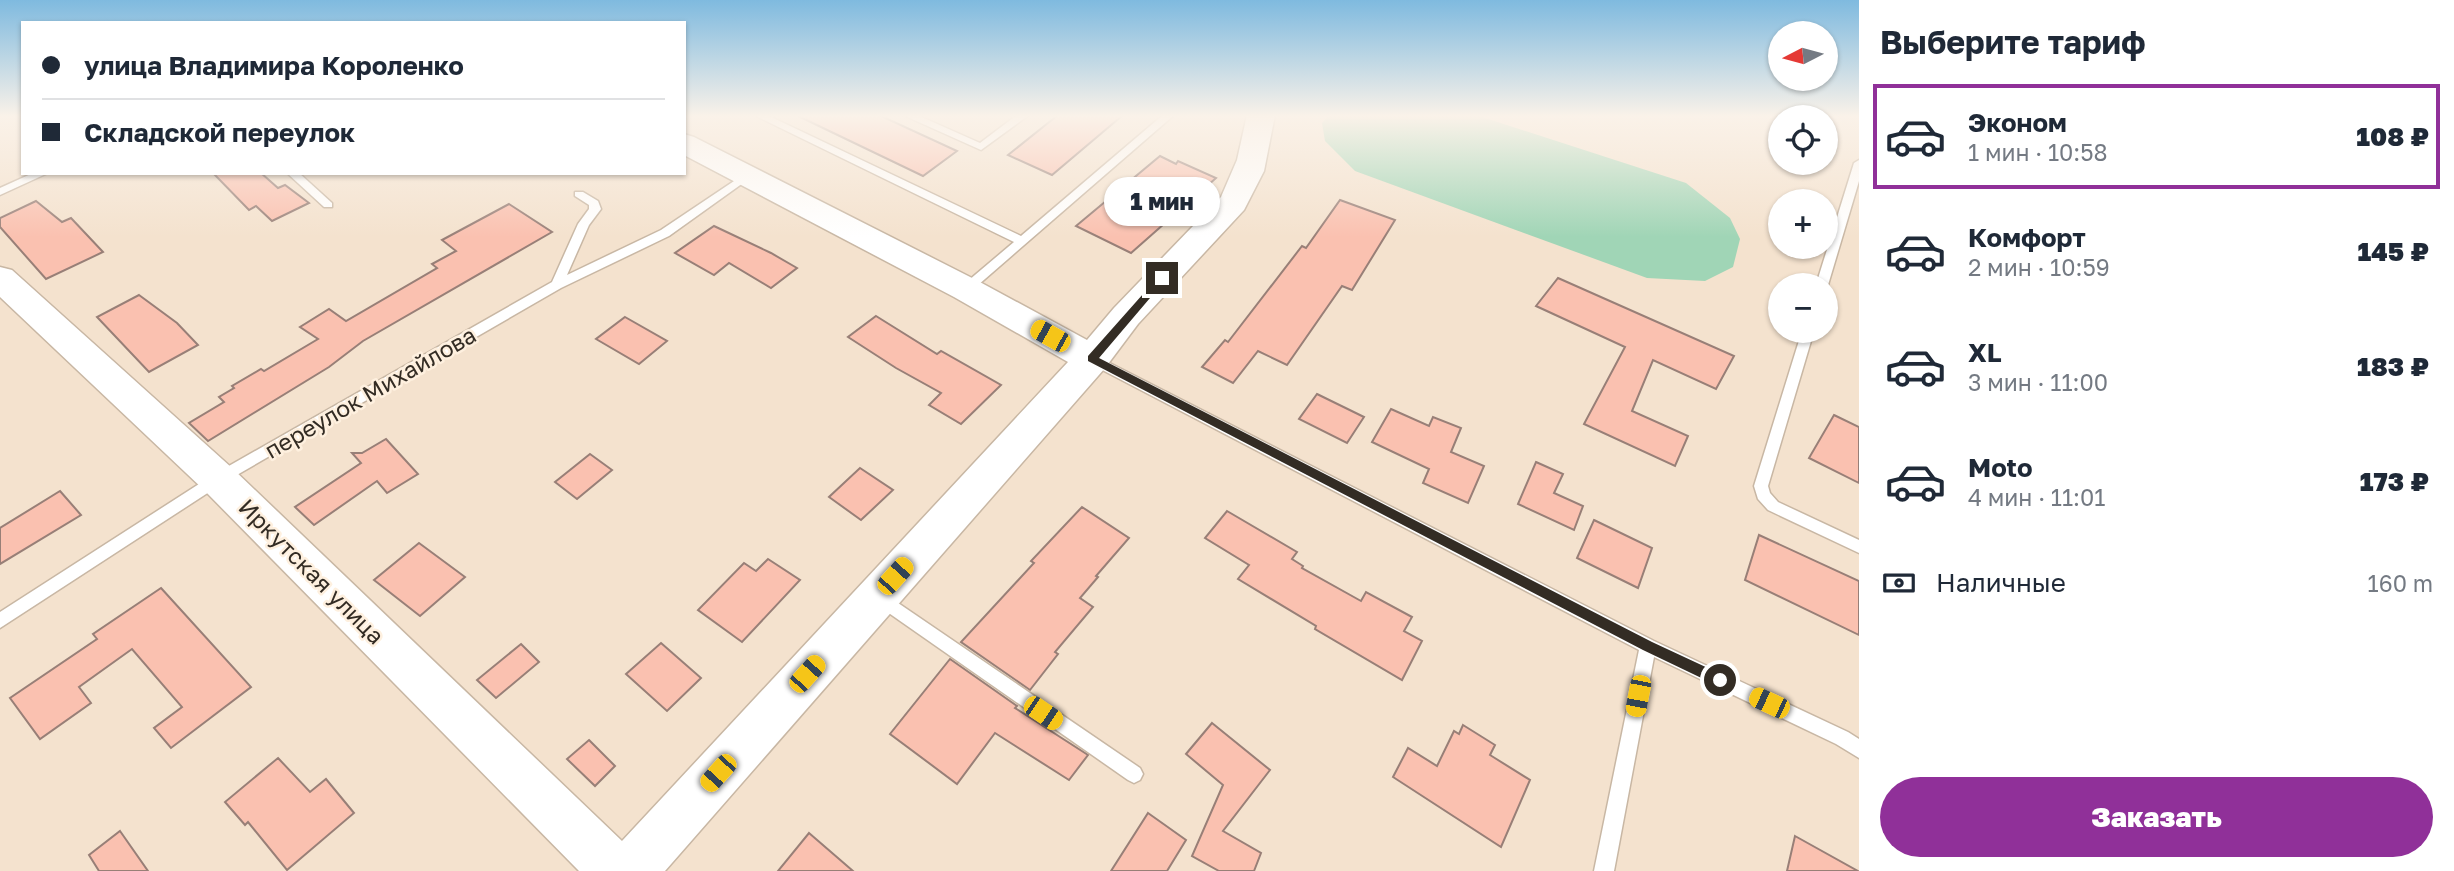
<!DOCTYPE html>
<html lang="ru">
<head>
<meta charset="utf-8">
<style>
	:root { --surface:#fff; --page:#f2f2f3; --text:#1f2937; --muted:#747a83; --line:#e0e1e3; --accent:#903099 }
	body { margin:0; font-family:"Golos Text",sans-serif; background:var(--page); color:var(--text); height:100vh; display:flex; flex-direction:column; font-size:26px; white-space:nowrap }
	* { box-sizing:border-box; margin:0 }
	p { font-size:23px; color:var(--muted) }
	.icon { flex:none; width:38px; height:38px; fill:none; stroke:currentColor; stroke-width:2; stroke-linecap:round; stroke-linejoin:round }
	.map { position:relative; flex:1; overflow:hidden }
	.details { display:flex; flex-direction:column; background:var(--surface); width:595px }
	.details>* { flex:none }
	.top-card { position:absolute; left:21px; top:21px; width:665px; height:154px; border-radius:0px; box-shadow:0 2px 5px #0004; display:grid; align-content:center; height:154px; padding:0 21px; background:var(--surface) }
	.needle { width:46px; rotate:264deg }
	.fabs { position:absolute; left:1768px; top:21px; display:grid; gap:14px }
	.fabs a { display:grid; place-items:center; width:70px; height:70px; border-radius:50%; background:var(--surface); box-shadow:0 2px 5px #0004; font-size:35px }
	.end { position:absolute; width:32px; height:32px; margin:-16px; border:9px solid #332c24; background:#fff; box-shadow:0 0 0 4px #fff }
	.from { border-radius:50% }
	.bubble { position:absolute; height:49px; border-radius:24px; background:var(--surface); box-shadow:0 2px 5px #0004; font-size:23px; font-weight:800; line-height:49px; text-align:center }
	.car { position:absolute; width:21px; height:42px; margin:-21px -10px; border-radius:9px; box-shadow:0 0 5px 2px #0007; background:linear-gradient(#f5c518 24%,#345 0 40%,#f5c518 0 76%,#345 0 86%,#f5c518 0) }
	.top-card b { display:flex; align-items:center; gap:24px; height:66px; font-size:26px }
	.top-card b+b { border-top:2px solid var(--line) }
	.top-card i { width:18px; height:18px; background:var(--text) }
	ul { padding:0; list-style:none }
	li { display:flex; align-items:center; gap:21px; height:105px; margin:0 14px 10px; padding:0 7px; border:4px solid transparent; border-radius:0px }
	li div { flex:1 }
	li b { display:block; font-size:26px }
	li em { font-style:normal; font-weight:800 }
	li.on { border-color:var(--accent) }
	li>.icon { width:63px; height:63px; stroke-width:1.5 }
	h2 { padding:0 21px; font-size:32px; line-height:84px }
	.pay { display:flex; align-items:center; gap:18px; height:77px; padding:0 21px; font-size:26px }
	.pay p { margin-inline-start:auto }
	.primary-button { display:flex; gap:14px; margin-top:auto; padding:14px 21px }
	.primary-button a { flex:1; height:80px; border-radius:42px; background:var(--accent); color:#fff; font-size:28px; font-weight:800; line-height:80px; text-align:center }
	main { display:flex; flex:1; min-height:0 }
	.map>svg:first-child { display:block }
</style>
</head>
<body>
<main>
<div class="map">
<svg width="1859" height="871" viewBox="0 0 1859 871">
	<rect width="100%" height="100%" fill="#f4e2ce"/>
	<path fill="#a0d5b6" d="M1329,115h147l210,68 44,35 10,21 -7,28 -28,14 -58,-3 -292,-107 -30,-30 -3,-18z"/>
	<g fill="#fac1b0" stroke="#987f77" stroke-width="2">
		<path d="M796,115h83l78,36 -34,25z"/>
		<path d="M1058,115h65l-71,60 -44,-20z"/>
		<path d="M1160,156l16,8 2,-3 38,17 -85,75 -55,-27z"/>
		<path d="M213,173h48l17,15 7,-3 24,18 -37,18 -16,-15 -7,4z"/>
		<path d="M1340,200l55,20 -43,70 -10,-4 -55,79 -29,-14 -25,32 -31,-16 23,-27 3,2 74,-96 4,2z"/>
		<path d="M36,201l26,21 9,-4 32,34 -57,27 -46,-52v-9z"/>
		<path d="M509,204l43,28 -189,109 -34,26 -121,74 -19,-18 35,-21 -5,-5 15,-9 -2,-2 29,-17 3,2 54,-32 -18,-12 29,-18 17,12 91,-53 -5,-4 24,-13 -14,-11z"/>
		<path d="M714,226l57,27 26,15 -26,20 -42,-25 -15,12 -39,-22z"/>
		<path d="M1558,278l176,78 -18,33 -63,-29 -21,51 56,25 -13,30 -91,-42 41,-77 -89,-41z"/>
		<path d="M139,295l38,28 21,22 -49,27 -52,-55z"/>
		<path d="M876,316l61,38 4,-3 60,34 -40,39 -32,-19 12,-12 -45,-25 -48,-31z"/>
		<path d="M625,317l42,24 -28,23 -43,-25z"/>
		<path d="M1317,394l47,23 -17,26 -48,-24z"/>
		<path d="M1391,409l38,17 4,-9 28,11 -10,24 33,14 -16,37 -45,-20 6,-14 -57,-27z"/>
		<path d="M1834,415l25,12v56l-50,-25z"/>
		<path d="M386,439l32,35 -31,19 -10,-12 -63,44 -19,-18 66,-44 -9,-10h10z"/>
		<path d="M590,454l22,16 -35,29 -22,-17z"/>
		<path d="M1536,462l27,12 -9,19 29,13 -9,24 -56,-26z"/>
		<path d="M860,468l33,22 -32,30 -32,-23z"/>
		<path d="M60,491l21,24 -81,49v-36z"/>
		<path d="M1082,507l47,31 -33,38 2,1 -18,21 13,9 -38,45 3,2 -28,36 -69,-48 73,-79 -3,-2z"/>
		<path d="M1227,511l70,41 -5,7 11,7 -1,2 59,33 5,-9 46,25 -8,14 18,10 -20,39 -87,-51 1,-3 -78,-47 11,-14 -44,-27z"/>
		<path d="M1594,520l58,28 -14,40 -61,-30z"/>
		<path d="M1759,535l100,46v54l-114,-55z"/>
		<path d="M419,543l46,34 -45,39 -46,-36z"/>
		<path d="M768,559l32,21 -58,62 -44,-32 46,-47 12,8z"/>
		<path d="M161,588l90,99 -80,61 -17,-20 28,-21 -50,-58 -53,38 12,16 -51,36 -30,-41 87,-59 -4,-5z"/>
		<path d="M661,643l40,35 -34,33 -41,-37z"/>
		<path d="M521,644l18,18 -43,36 -19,-18z"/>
		<path d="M950,659l67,47 -2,2 73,47 -19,25 -74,-47 -38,51 -67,-50z"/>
		<path d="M1212,723l58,47 -47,61 38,22 -7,18h-35l-27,-15 31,-71 -37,-31z"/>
		<path d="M1463,725l32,20 -5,10 40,25 -29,67 -108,-70 15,-29 29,18 17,-35 5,3z"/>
		<path d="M589,740l26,26 -20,20 -28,-27z"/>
		<path d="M278,758l32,34 16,-13 28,34 -67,57 -39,-48 -3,3 -20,-23z"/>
		<path d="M1148,813l38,27 -19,31h-56z"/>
		<path d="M120,831l28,40h-49l-10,-16z"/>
		<path d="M809,833l44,38h-75z"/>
		<path d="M1795,836l63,35h-71z"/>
	</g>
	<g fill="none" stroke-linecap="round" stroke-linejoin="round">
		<g stroke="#c8b7a4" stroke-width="3">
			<g id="lane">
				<path d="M754,115h13l254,121 142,-121h11l-204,177h-8l-2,-3 2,-3 52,-44z"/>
				<path d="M903,115h14l63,28 37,-28h12l-48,35z"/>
				<path d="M1859,160v21l-31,104 -3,3v-3h-9l38,-122z"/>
				<path d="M33,173h15l-48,22v-7z"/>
				<path d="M287,173h12l33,30v4h-8z"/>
				<path d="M746,173l4,1v4l-81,58 -108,52 -338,195 -223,145v-16l213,-137 339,-193 26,-58 11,-15v-4l-14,-9v-4h8l15,9 3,8 -12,16 -22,50 94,-45z"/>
				<path d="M1802,331h12l-46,155 2,7 8,9 81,38v13l-91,-43 -10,-11 -4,-13z"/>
				<path d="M1092,354l562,287 194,91 11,7v19l-23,-14 -182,-87 -40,214h-20l45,-221 -552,-288 -2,-3 2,-3z"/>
				<path d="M879,590l261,178 3,6 -3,6 -6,3 -6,-3 -255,-178 -2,-5 2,-5z"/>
			</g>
		</g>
		<g stroke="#c8b7a4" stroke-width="3">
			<path id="secondary" d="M1247,115h28l-11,56 -20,39 -106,114 -33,44 -440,503h-86l-375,-381 -204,-193v-30l12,3 220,198 390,373 446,-479 -114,-65 -270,-142v-21l10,3 284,144 109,59 27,-32 107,-111 16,-37z"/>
		</g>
		<use href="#lane" fill="#fff" fill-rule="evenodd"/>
		<use href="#secondary" fill="#fff" fill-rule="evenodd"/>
	</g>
	<linearGradient id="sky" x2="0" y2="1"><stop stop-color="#7fbadf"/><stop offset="0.49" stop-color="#faf2e9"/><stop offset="1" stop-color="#faf2e9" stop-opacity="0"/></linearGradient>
	<rect width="1859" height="237" fill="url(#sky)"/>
	<path fill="#332c24" d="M1159,276l8,2 -68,80 553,284 73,34v9h-9l-73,-35 -555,-289v-5z"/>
	<g text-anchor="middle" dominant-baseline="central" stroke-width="5" stroke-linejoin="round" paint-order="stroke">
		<g font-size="23" fill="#332c24" stroke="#fef0df">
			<text transform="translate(370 392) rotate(-30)">переулок Михайлова</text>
			<text transform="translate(312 571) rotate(45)">Иркутская улица</text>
		</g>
	</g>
</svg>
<div class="fabs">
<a><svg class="needle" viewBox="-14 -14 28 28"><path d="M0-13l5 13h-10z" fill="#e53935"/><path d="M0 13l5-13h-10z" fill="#747a83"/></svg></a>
<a><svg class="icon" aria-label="locate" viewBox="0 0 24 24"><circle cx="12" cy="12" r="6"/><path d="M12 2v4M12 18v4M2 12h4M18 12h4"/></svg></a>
<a>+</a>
<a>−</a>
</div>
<i class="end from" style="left:1720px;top:680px"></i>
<i class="end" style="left:1162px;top:278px"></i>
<div class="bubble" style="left:1104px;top:177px;width:116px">1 мин</div>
<i class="car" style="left:1050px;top:336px;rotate:299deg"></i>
<i class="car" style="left:895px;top:576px;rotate:42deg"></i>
<i class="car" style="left:807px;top:674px;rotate:42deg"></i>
<i class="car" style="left:1638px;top:696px;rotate:191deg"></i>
<i class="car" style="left:1769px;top:703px;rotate:295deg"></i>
<i class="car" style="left:1043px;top:713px;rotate:124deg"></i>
<i class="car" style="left:718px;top:773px;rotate:222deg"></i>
<div class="top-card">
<b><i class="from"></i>улица Владимира Короленко</b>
<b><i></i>Складской переулок</b>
</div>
</div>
<section class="details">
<h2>Выберите тариф</h2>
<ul>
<li class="on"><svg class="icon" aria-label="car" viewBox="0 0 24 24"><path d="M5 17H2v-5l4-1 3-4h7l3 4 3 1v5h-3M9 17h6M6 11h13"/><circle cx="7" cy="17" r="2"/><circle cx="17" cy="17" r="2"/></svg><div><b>Эконом</b><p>1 мин · 10:58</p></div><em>108 ₽</em></li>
<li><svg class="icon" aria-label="car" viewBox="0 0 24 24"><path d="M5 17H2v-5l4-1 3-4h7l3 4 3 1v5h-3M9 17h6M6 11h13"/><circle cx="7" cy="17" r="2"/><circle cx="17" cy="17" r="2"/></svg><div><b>Комфорт</b><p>2 мин · 10:59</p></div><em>145 ₽</em></li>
<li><svg class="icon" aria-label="car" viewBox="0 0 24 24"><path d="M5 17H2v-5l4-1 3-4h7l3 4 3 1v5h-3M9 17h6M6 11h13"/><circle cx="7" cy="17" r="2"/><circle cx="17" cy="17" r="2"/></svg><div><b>XL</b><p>3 мин · 11:00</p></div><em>183 ₽</em></li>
<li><svg class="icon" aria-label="car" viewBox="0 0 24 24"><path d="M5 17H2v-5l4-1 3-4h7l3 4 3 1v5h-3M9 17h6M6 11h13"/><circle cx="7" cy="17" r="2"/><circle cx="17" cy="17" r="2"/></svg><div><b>Moto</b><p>4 мин · 11:01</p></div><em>173 ₽</em></li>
</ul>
<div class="pay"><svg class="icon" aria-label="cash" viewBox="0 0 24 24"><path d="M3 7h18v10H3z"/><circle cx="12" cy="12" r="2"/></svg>Наличные<p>160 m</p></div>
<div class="primary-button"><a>Заказать</a></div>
</section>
</main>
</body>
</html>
